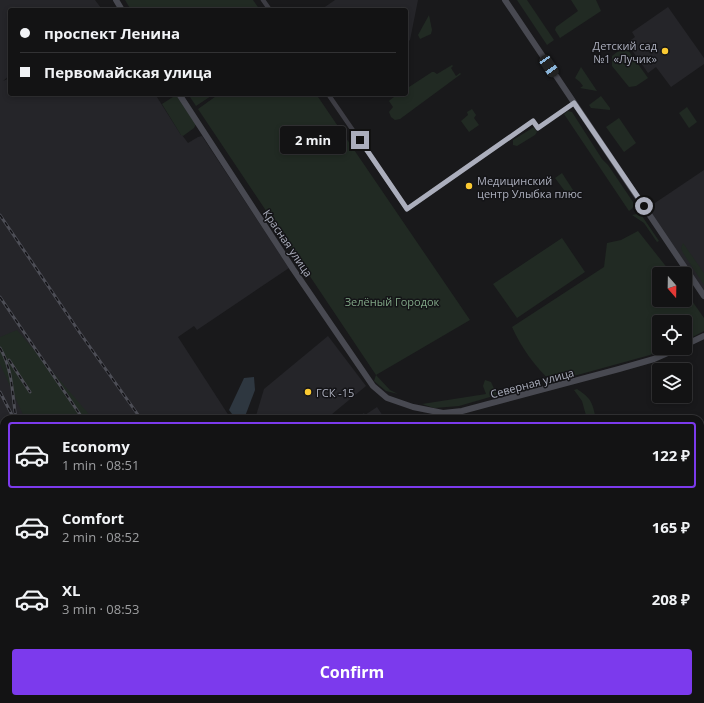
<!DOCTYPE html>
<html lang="en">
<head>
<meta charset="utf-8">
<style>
	:root { --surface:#131314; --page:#202022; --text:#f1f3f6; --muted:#9d9ea0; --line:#323234; --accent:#7c3aed }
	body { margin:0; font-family:"Open Sans",sans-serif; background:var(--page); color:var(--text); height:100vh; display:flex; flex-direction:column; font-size:15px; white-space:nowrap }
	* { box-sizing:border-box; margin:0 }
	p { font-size:13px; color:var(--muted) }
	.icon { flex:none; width:22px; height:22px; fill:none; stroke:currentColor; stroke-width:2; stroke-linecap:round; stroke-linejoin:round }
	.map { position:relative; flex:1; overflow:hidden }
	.panel { position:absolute; left:0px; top:415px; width:704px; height:288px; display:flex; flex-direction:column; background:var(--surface); border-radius:12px 12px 0 0; box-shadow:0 2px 6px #0003,0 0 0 1px var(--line) }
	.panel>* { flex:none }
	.banner { position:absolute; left:8px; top:8px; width:400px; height:88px; border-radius:4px; box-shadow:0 2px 6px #0003,0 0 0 1px var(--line); display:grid; align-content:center; height:88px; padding:0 12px; background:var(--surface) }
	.needle { width:26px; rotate:160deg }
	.buttons { position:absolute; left:652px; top:267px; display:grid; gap:8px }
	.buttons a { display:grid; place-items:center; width:40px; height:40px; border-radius:4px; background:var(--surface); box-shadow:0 2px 6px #0003,0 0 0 1px var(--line); font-size:20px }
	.end { position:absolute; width:18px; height:18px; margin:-9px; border:5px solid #abaebc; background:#111; box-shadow:0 0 0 2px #111 }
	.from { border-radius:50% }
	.bubble { position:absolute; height:28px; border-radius:4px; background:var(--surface); box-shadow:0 2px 6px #0003,0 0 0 1px var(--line); font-size:13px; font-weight:700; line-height:28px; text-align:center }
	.car { position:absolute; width:12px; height:24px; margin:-12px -6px; border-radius:5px; box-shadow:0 0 3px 1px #0007; background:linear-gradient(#222 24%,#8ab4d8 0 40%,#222 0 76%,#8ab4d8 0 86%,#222 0) }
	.banner b { display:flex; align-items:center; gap:14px; height:38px; font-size:15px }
	.banner b+b { border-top:1px solid var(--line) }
	.banner i { width:10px; height:10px; background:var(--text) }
	ul { padding:7px 0 0; list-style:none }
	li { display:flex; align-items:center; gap:12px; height:66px; margin:0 8px 6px; padding:0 4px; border:2px solid transparent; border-radius:4px }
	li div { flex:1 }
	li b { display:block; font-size:15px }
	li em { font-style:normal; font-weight:700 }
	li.current { border-color:var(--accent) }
	li>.icon { width:36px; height:36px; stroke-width:1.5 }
	.cta { display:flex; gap:8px; margin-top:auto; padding:8px 12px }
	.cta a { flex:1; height:46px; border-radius:4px; background:var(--accent); color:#fff; font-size:16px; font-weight:700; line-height:46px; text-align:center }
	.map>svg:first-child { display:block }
</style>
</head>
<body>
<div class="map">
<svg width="704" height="703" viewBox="0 0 704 703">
	<rect width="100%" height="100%" fill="#19191b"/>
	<g fill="#252529">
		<path d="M0,0h95l6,8 -3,2h-88v65l-7,6 7,-3v16h145l26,41h1l6,8 10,-6 4,-1 87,132 -92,62 -3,-4 -16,11 53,82h-227v95l-4,-6z"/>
		<path d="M335,0h83l-8,40 -4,3v-33h-83l-1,-1z"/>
		<path d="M668,7l36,51v6l-33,23 -15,-20 -8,6 -21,-30 8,-6 -3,-5z"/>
		<path d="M704,170v126l-58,-87z"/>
		<path d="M328,336l38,50 -40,33h-71l9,-30z"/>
		<path d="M377,407l8,12h-29l8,-6 1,2z"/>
		<path d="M704,487v64l-4,2v-65z"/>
		<path d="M125,699h450l3,4h-450z"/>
	</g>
	<g fill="#212a23">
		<path d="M125,0h128l7,10h-129z"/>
		<path d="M517,0h10l27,40 -7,5z"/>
		<path d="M571,0h25l5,11 -41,27 -5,-8 1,-3 22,-16z"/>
		<path d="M429,15l3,15 -1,4 -11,5 -2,-4z"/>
		<path d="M625,46l23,32 -12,8 -7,1 -17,-21v-10z"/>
		<path d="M452,65l1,1 -2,2 5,8 4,-3 1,1 -61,45 -5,1 -4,-3 -2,-5 4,-5 -4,-6 1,-1 8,-6h8v-5l26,-17h2l3,2z"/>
		<path d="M581,67l16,24 -17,-3 3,-2 -3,-4 -5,-4z"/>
		<path d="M188,94h26l-18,12z"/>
		<path d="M219,94h97l154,226 -94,55 14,15 8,4 -12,-3 -12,-10 2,-6 -178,-266z"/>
		<path d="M176,95l20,29 -2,4 -11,8 -2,-1 -19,-31z"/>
		<path d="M601,96l9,12v2l-19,-2 -2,-3z"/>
		<path d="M687,107l10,15 -8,6 -10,-15z"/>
		<path d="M472,109l4,6 -2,3 5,7 -10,7 -8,-11 7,-6 -1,-3z"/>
		<path d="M568,111l4,1 30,47 6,6 25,37c1,5 0,6 -4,9l-65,-97z"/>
		<path d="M619,118l17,25 -12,9 -18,-25z"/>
		<path d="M534,127l3,5 -2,3 -18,11 -4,-1v-5z"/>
		<path d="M562,173l11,17 -6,4 -12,-16z"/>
		<path d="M637,214l5,2 17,25 -2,1 -13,-19 -12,-8z"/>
		<path d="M638,231l34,43h-13v26h26v-9l19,27v13l-15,8h-4v-17h-26v26h5l-14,7 -98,27c-17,-15 -31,-35 -40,-55l92,-60 3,-24 14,-3z"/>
		<path d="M562,238l23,34 -68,46 -24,-34z"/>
		<path d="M683,243l21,30v12l-21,-32 -2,-5z"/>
		<path d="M17,330l76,89h-68l-25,-55v-27z"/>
		<path d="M485,380l6,2 6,13 -38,11 -25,2 -12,-4 64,-10 -3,-8z"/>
		<path d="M577,389c15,10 15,13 19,30h-9l-5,-18 -8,-11z"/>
		<path d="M0,508l4,6v47l-4,-6z"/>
		<path d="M0,569l4,6v124h69l3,4h-76z"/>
		<path d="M704,680v23h-37l6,-4h27v-17z"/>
		<path d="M96,699h29l3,4h-29z"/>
	</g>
	<path fill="#2e3740" d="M254,377l1,13 -11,29h-8l-7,-9 15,-32z"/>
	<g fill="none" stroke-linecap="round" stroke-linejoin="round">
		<g stroke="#3c3c43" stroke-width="4.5">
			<path d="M263,0l7,10"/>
			<path d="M328,94l79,115 126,-88 5,7 36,-25"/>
		</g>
		<g stroke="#484951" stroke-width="6">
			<path d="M116,0l6,10"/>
			<path d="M505,0l199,296"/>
			<path d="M179,94l114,175 80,117 14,12 26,9 30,6 19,-2 157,-42 35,-10 25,-11"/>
			<path d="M685,345l19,-9"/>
		</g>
		<g stroke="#4d4e56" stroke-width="3">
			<g id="rail">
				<path d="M0,215l80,118 61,86"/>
				<path d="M0,297l83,122"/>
				<path d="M0,348c13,22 12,46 16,71"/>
				<path d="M9,360l21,32"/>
				<path d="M0,392l12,23"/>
				<path d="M0,427l4,3"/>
				<path d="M0,560l4,6"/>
				<path d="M93,699l2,4"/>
				<path d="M143,699l2,4"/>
			</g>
		</g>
		<use href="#rail" stroke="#141417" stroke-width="1.5" stroke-dasharray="4.5" stroke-linecap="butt"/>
	</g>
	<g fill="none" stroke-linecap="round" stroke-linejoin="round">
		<path stroke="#abaebc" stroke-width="5" d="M360,140l47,69 126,-88 5,7 36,-25 70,103"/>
	</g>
	<g fill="#fbca32" stroke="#141417" stroke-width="1.5">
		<circle cx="665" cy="51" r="4"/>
		<circle cx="469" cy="186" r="4"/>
		<circle cx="308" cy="392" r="4"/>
	</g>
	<g text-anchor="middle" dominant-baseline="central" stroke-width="3" stroke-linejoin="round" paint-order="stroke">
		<g font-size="11" fill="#abaebc" stroke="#141417" text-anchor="start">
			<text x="657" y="45" text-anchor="end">Детский сад<tspan x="657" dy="13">№1 «Лучик»</tspan></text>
			<text x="477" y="180">Медицинский<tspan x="477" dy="13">центр Улыбка плюс</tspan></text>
			<text x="316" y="392">ГСК -15</text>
		</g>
		<g font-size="11" fill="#abaebc" stroke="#141417">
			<text transform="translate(288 243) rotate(56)">Красная улица</text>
			<text transform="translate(532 383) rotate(-15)">Северная улица</text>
		</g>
		<g font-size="11" fill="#81a787" stroke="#141417">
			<text x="392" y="301">Зелёный Городок</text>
		</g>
	</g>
</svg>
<div class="buttons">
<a><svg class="needle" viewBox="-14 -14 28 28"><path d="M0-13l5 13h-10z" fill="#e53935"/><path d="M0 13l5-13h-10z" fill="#9d9ea0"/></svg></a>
<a><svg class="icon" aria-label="locate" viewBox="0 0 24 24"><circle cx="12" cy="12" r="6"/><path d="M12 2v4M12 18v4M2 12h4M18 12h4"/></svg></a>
<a><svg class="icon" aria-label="layers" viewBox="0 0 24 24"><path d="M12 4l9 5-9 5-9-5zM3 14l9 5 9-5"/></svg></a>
</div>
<i class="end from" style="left:644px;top:206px"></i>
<i class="end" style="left:360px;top:140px"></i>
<div class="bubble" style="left:280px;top:126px;width:66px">2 min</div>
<i class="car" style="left:549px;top:66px;rotate:146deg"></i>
<div class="banner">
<b><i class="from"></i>проспект Ленина</b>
<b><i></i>Первомайская улица</b>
</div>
<section class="panel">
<ul>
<li class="current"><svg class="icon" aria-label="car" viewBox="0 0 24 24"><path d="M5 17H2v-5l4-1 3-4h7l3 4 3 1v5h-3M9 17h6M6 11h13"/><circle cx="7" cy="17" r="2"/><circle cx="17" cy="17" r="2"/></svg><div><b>Economy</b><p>1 min · 08:51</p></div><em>122 ₽</em></li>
<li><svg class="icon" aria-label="car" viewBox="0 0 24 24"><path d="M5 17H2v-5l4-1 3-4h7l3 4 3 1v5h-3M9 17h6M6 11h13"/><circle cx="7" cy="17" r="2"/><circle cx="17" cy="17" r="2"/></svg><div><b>Comfort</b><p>2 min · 08:52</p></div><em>165 ₽</em></li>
<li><svg class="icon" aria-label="car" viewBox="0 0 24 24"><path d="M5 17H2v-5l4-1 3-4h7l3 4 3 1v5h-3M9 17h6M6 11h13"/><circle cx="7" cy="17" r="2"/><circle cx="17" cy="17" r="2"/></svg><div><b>XL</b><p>3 min · 08:53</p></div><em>208 ₽</em></li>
</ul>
<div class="cta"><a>Confirm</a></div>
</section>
</div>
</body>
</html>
